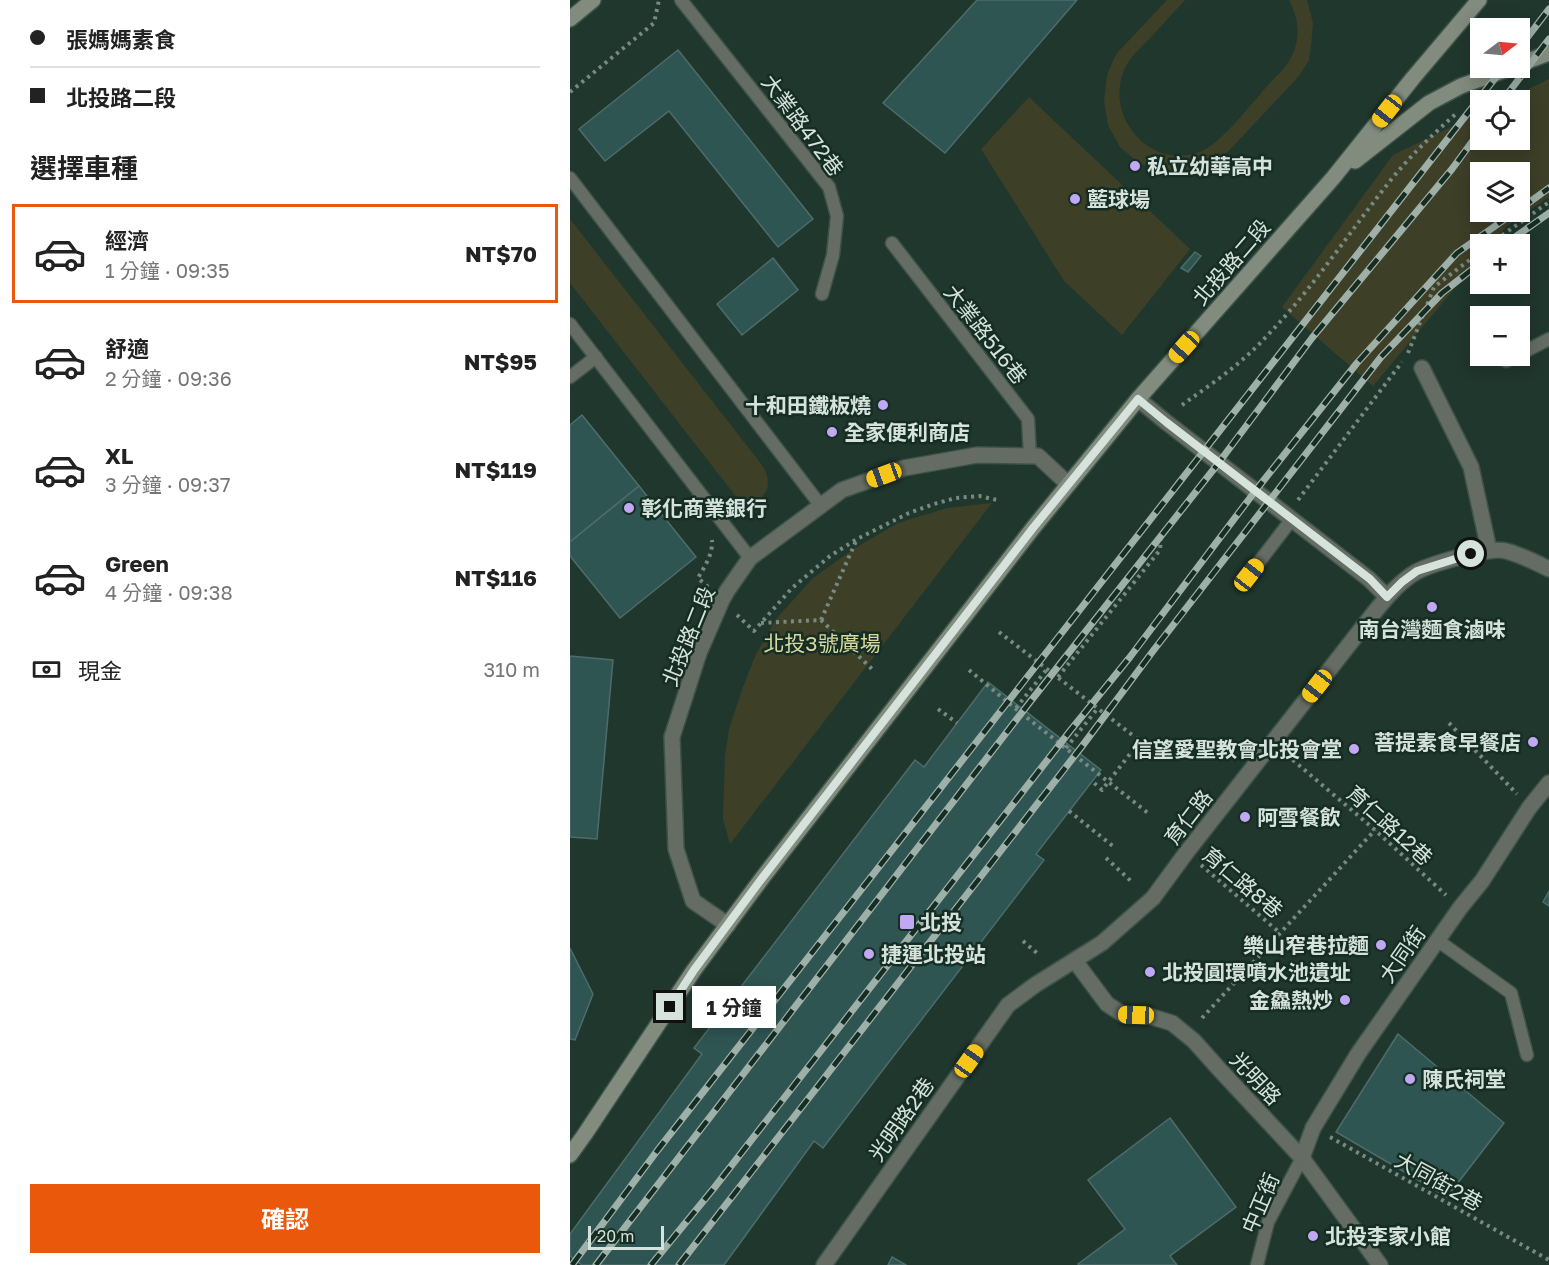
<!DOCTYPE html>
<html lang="zh-TW">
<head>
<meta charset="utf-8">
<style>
	:root { --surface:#fff; --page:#f6f6f6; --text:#222; --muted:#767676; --line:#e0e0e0; --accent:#ea580c }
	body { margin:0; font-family:"Golos Text","Noto Sans TC",sans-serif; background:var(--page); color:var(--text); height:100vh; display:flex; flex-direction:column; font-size:22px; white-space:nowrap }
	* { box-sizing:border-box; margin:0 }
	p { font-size:20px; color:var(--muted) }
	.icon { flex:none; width:33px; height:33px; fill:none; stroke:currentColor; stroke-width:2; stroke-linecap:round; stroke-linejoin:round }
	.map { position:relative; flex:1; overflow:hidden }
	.panel { display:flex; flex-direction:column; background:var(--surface); width:570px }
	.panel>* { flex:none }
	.hud { display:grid; align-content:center; height:132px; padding:0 30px; background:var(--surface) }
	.needle { width:39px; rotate:74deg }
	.controls { position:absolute; left:900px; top:18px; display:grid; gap:12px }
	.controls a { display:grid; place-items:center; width:60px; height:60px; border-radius:0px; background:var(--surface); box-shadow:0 3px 15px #0003; font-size:30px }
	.scale { position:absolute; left:18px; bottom:15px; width:76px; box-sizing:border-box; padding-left:6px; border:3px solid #d5e3dc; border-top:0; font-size:16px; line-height:21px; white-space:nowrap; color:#d5e3dc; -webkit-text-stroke:4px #162d23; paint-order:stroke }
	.end { position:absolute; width:27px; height:27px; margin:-14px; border:8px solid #d5e3dc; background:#111; box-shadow:0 0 0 3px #111 }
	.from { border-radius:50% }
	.bubble { position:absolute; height:42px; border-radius:0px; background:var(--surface); box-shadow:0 3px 15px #0003; font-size:20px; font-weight:700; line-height:42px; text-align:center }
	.car { position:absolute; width:18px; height:36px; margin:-18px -9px; border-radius:8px; box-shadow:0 0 4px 2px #0007; background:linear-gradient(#f5c518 24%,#345 0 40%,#f5c518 0 76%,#345 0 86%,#f5c518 0) }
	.hud b { display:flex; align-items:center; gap:21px; height:57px; font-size:22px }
	.hud b+b { border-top:2px solid var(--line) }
	.hud i { width:15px; height:15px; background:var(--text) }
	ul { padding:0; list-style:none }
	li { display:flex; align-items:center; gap:18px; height:99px; margin:0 12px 9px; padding:0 18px; border:3px solid transparent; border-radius:0px }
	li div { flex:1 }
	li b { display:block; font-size:22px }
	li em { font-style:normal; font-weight:700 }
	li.on { border-color:var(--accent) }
	li>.icon { width:54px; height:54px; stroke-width:1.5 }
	h2 { padding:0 30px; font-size:27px; line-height:72px }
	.pay { display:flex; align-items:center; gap:15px; height:66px; padding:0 30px; font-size:22px }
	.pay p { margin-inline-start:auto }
	.primary-button { display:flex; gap:12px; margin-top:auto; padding:12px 30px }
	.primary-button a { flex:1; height:69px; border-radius:0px; background:var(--accent); color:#fff; font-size:24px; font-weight:700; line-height:69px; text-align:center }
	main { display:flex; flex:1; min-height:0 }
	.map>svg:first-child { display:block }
</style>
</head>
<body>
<main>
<section class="panel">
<div class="hud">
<b><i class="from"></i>張媽媽素食</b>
<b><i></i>北投路二段</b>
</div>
<h2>選擇車種</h2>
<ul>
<li class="on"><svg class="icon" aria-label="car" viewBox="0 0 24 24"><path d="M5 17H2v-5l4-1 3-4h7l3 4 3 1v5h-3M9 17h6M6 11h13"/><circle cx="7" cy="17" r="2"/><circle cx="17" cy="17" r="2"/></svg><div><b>經濟</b><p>1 分鐘 · 09:35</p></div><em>NT$70</em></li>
<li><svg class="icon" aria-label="car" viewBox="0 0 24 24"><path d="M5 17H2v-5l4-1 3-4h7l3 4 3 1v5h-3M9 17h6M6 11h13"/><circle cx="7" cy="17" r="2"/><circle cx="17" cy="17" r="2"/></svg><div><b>舒適</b><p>2 分鐘 · 09:36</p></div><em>NT$95</em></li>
<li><svg class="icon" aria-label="car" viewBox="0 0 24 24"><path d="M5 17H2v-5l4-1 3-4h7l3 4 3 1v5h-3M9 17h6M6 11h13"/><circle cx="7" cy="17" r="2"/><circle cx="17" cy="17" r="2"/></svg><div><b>XL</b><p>3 分鐘 · 09:37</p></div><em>NT$119</em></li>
<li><svg class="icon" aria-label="car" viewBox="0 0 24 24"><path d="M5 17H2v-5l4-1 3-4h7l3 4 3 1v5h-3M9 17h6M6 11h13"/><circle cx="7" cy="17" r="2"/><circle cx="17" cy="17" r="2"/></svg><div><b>Green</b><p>4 分鐘 · 09:38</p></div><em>NT$116</em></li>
</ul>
<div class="pay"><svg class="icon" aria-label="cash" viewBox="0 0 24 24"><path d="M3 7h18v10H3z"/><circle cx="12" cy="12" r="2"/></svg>現金<p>310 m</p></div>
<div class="primary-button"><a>確認</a></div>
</section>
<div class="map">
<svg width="979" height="1265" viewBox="0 0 979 1265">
	<rect width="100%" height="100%" fill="#20372d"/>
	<g fill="#3e3f27" fill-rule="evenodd">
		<path d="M597,0h18c-11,12 -23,25 -34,37 -10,11 -23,21 -28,36 -17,47 29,97 77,79 21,-8 52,-49 68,-67 7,-8 16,-15 21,-24 3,-4 6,-12 7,-17 4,-14 0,-32 -7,-44h18l6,23 -2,23 -2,14 -10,16 -75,80 -20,12 -22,5 -23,-2 -21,-9 -18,-15 -12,-22 -4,-24 3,-26 9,-21z"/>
		<path d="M979,79v118l-42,29 -16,18h-11v14l-107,128 -91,-79 111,-152 87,-42v27h40v-40h-14zM950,172v40h-40v-40z"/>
		<path d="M459,97l161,152 -68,86 -58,-54 -83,-132z"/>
		<path d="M0,219l192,246c13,20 4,39 -21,37l-7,-8 -164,-211z"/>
		<path d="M422,503l-262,341 -7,-25 2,-63 4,-27 14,-42 13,-33 20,-35 37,-41 42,-30 43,-25 49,-15z"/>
	</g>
	<g fill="#2f5553" stroke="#4d6c6a" stroke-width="1.5">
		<path d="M407,0h100l-132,153 -62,-50z"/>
		<path d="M108,50l135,169 -35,28 -109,-136 -64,50 -26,-32z"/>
		<path d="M625,252l6,4 -13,16 -7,-4z"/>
		<path d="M203,258l25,32 -56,45 -25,-31z"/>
		<path d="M12,415l57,71 -69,56v-117z"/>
		<path d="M69,486l57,71 -76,61 -50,-62v-14z"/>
		<path d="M0,656l43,4 -16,179 -27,-2z"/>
		<path d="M418,682l113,88 -65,84 8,6 -221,288 -9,-7 -90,124h-142l-12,-9v-22l132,-180 -8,-6 221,-288 9,7z"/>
		<path d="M979,891v15l-6,-4z"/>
		<path d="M0,948l23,46 -18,46 -5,-1z"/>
		<path d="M828,1034l106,89 -57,74 -111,-65z"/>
		<path d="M600,1118l66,89 -66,49 7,9h-98l-1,-1 47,-35 -37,-49z"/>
		<path d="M322,1257l14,8h-18z"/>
	</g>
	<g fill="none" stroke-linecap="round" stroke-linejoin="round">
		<g stroke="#3d5349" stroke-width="15">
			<g id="lane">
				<path d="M111,0l148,187 8,29 -4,39 -11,39"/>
				<path d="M0,178l251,328"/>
				<path d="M322,243l136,176 2,37"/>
				<path d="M0,324l180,234"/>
				<path d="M950,354l29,-15"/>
				<path d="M936,361l11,-5"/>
				<path d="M0,377l26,-20"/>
				<path d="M679,575l43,-56"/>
				<path d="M867,940l74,53 16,62"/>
				<path d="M687,1265l11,-43 34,-64"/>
			</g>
		</g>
		<g stroke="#3d5349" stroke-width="18">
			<g id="street">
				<path d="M852,368l49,99 18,83"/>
				<path d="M568,399l28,23 203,157 18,18"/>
				<path d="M158,925l-35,-24 -17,-52 -4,-112 27,-84 23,-53 5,-9 23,-33 92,-68 62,-22 73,-13 61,1 30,28"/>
				<path d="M505,961l32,43 17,11 25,1 23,7 22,18 26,29 82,88 78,107"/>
				<path d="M732,1158l11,-30 45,-74 102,-146 22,-27 47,-73 20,-25"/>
				<path d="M254,1265l184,-260 27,-20 67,-42 51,-45 33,-45 187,-239c12,-15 26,-32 43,-42 15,-8 75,-26 90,-21 13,3 31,12 43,18"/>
			</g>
		</g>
		<g stroke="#3d5349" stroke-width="18">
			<g id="secondary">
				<path d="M0,19l23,-19"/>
				<path d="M950,64l29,-11"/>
				<path d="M785,161l74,-58 32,-17 50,-18"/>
				<path d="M0,1155l15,-21 109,-164 69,-93 270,-349 105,-129 195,-221 80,-100 66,-78"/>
			</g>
		</g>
		<g stroke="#788a82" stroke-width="4" stroke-dasharray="3 4.5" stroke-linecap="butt">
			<path d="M0,92l84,-69 5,-23"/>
			<path d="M920,244l59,-42"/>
			<path d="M838,353l26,-66 46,-35"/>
			<path d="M612,405c28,-20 58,-40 82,-66 47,-48 84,-105 126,-158 20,-25 43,-47 67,-68"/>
			<path d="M728,500l104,-138"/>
			<path d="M138,587l-10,-9c7,-12 15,-24 14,-38"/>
			<path d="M167,615l17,16 38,-43 38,-32 27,-17 52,-26 25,-9 22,-6 23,-2 18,4"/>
			<path d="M251,620l35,-79"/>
			<path d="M191,623l60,-3 51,49"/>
			<path d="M429,632l141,109 -38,49 -10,-9"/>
			<path d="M399,670l47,39 132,104"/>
			<path d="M488,677l102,-127 1,-13 46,-59"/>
			<path d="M446,708l31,-39"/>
			<path d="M368,709l19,14"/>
			<path d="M879,723l68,71"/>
			<path d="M496,748l32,-40"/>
			<path d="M717,755l88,75 71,65"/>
			<path d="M499,811l45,36"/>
			<path d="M536,858l26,24"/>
			<path d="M631,865l79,68"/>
			<path d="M453,941l15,13"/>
			<path d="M632,1018l173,-188"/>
			<path d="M760,1137l219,123"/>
		</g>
		<use href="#lane" stroke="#656c63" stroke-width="12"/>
		<use href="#street" stroke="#656c63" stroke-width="15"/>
		<use href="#secondary" stroke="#828c7e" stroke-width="15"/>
		<g stroke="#9fb0a8" stroke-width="7">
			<g id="rail">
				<path d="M950,47l29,-38"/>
				<path d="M933,100l46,-61"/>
				<path d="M950,209l29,-21"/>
				<path d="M935,244l44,-31"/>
				<path d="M2,1265l85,-114 846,-1083"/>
				<path d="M26,1265l434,-563 187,-237 95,-127 140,-169 28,-38"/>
				<path d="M81,1265l63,-77 356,-457 60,-74 126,-167 101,-127 100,-110 58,-41"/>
				<path d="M109,1265l404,-520 70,-94 228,-294 61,-64 38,-30"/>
			</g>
		</g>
		<use href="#rail" stroke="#162d23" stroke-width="4.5" stroke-dasharray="14" stroke-linecap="butt"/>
	</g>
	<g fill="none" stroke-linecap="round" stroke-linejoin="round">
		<path stroke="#d5e3dc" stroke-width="8" d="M100,1007l24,-37 69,-93 270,-349 105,-129 28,23 204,157 17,18 15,-15 15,-11 54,-17"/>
	</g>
	<g fill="#c1a8f3" stroke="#162d23" stroke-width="2">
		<circle cx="565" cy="166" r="6"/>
		<circle cx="505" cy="199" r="6"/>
		<circle cx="313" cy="405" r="6"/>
		<circle cx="262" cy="432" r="6"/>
		<circle cx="59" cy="508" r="6"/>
		<circle cx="862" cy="607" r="6"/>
		<circle cx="963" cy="742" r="6"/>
		<circle cx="784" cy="749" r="6"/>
		<circle cx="675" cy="817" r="6"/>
		<rect x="329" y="914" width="16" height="16" rx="3"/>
		<circle cx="811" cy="945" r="6"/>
		<circle cx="299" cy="954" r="6"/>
		<circle cx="580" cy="972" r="6"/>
		<circle cx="775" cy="1000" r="6"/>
		<circle cx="840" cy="1079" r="6"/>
		<circle cx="743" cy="1236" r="6"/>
	</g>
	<g text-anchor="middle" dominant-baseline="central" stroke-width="5" stroke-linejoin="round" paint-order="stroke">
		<g font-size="21" fill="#d5e3dc" stroke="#162d23">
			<text transform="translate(233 125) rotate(53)">大業路472巷</text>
			<text transform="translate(661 262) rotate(-49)">北投路二段</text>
			<text transform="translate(416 334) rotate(52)">大業路516巷</text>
			<text transform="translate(118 636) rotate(-68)">北投路二段</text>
			<text transform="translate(618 817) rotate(-52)">育仁路</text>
			<text transform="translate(820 825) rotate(42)">育仁路12巷</text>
			<text transform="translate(673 882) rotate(40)">育仁路8巷</text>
			<text transform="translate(832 954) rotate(-55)">大同街</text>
			<text transform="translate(686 1078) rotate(47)">光明路</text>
			<text transform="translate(331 1119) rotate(-55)">光明路2巷</text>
			<text transform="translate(869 1181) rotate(29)">大同街2巷</text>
			<text transform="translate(690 1203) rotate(-67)">中正街</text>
		</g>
		<g font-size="21" font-weight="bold" fill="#d5e3dc" stroke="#162d23" text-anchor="start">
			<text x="577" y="166">私立幼華高中</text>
			<text x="517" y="199">藍球場</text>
			<text x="301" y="405" text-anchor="end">十和田鐵板燒</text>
			<text x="274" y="432">全家便利商店</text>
			<text x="71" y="508">彰化商業銀行</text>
			<text x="862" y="629" text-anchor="middle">南台灣麵食滷味</text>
			<text x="951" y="742" text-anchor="end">菩提素食早餐店</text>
			<text x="772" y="749" text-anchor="end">信望愛聖教會北投會堂</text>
			<text x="687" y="817">阿雪餐飲</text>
			<text x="350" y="922">北投</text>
			<text x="799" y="945" text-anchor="end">樂山窄巷拉麵</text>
			<text x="311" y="954">捷運北投站</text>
			<text x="592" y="972">北投圓環噴水池遺址</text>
			<text x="763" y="1000" text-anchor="end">金鱻熱炒</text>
			<text x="852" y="1079">陳氏祠堂</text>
			<text x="755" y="1236">北投李家小館</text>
		</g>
		<g font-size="21" fill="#d7d9a1" stroke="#162d23">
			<text x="252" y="643">北投3號廣場</text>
		</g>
	</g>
</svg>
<div class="controls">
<a><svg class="needle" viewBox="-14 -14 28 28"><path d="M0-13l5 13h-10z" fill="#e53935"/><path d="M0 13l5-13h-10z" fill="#767676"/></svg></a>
<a><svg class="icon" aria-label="locate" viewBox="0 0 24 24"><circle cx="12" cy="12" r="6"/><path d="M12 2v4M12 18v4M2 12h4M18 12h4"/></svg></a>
<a><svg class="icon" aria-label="layers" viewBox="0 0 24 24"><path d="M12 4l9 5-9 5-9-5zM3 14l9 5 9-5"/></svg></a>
<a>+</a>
<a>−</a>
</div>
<div class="scale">20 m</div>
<i class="end from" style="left:901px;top:554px"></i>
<i class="end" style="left:100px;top:1007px"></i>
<div class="bubble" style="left:122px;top:986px;width:84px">1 分鐘</div>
<i class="car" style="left:817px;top:111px;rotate:218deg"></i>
<i class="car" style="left:614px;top:347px;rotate:222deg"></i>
<i class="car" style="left:314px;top:475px;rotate:250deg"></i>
<i class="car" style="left:679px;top:575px;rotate:38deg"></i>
<i class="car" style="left:747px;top:686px;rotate:218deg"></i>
<i class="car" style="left:566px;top:1015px;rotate:272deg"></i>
<i class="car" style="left:399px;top:1061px;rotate:35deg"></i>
</div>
</main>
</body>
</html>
